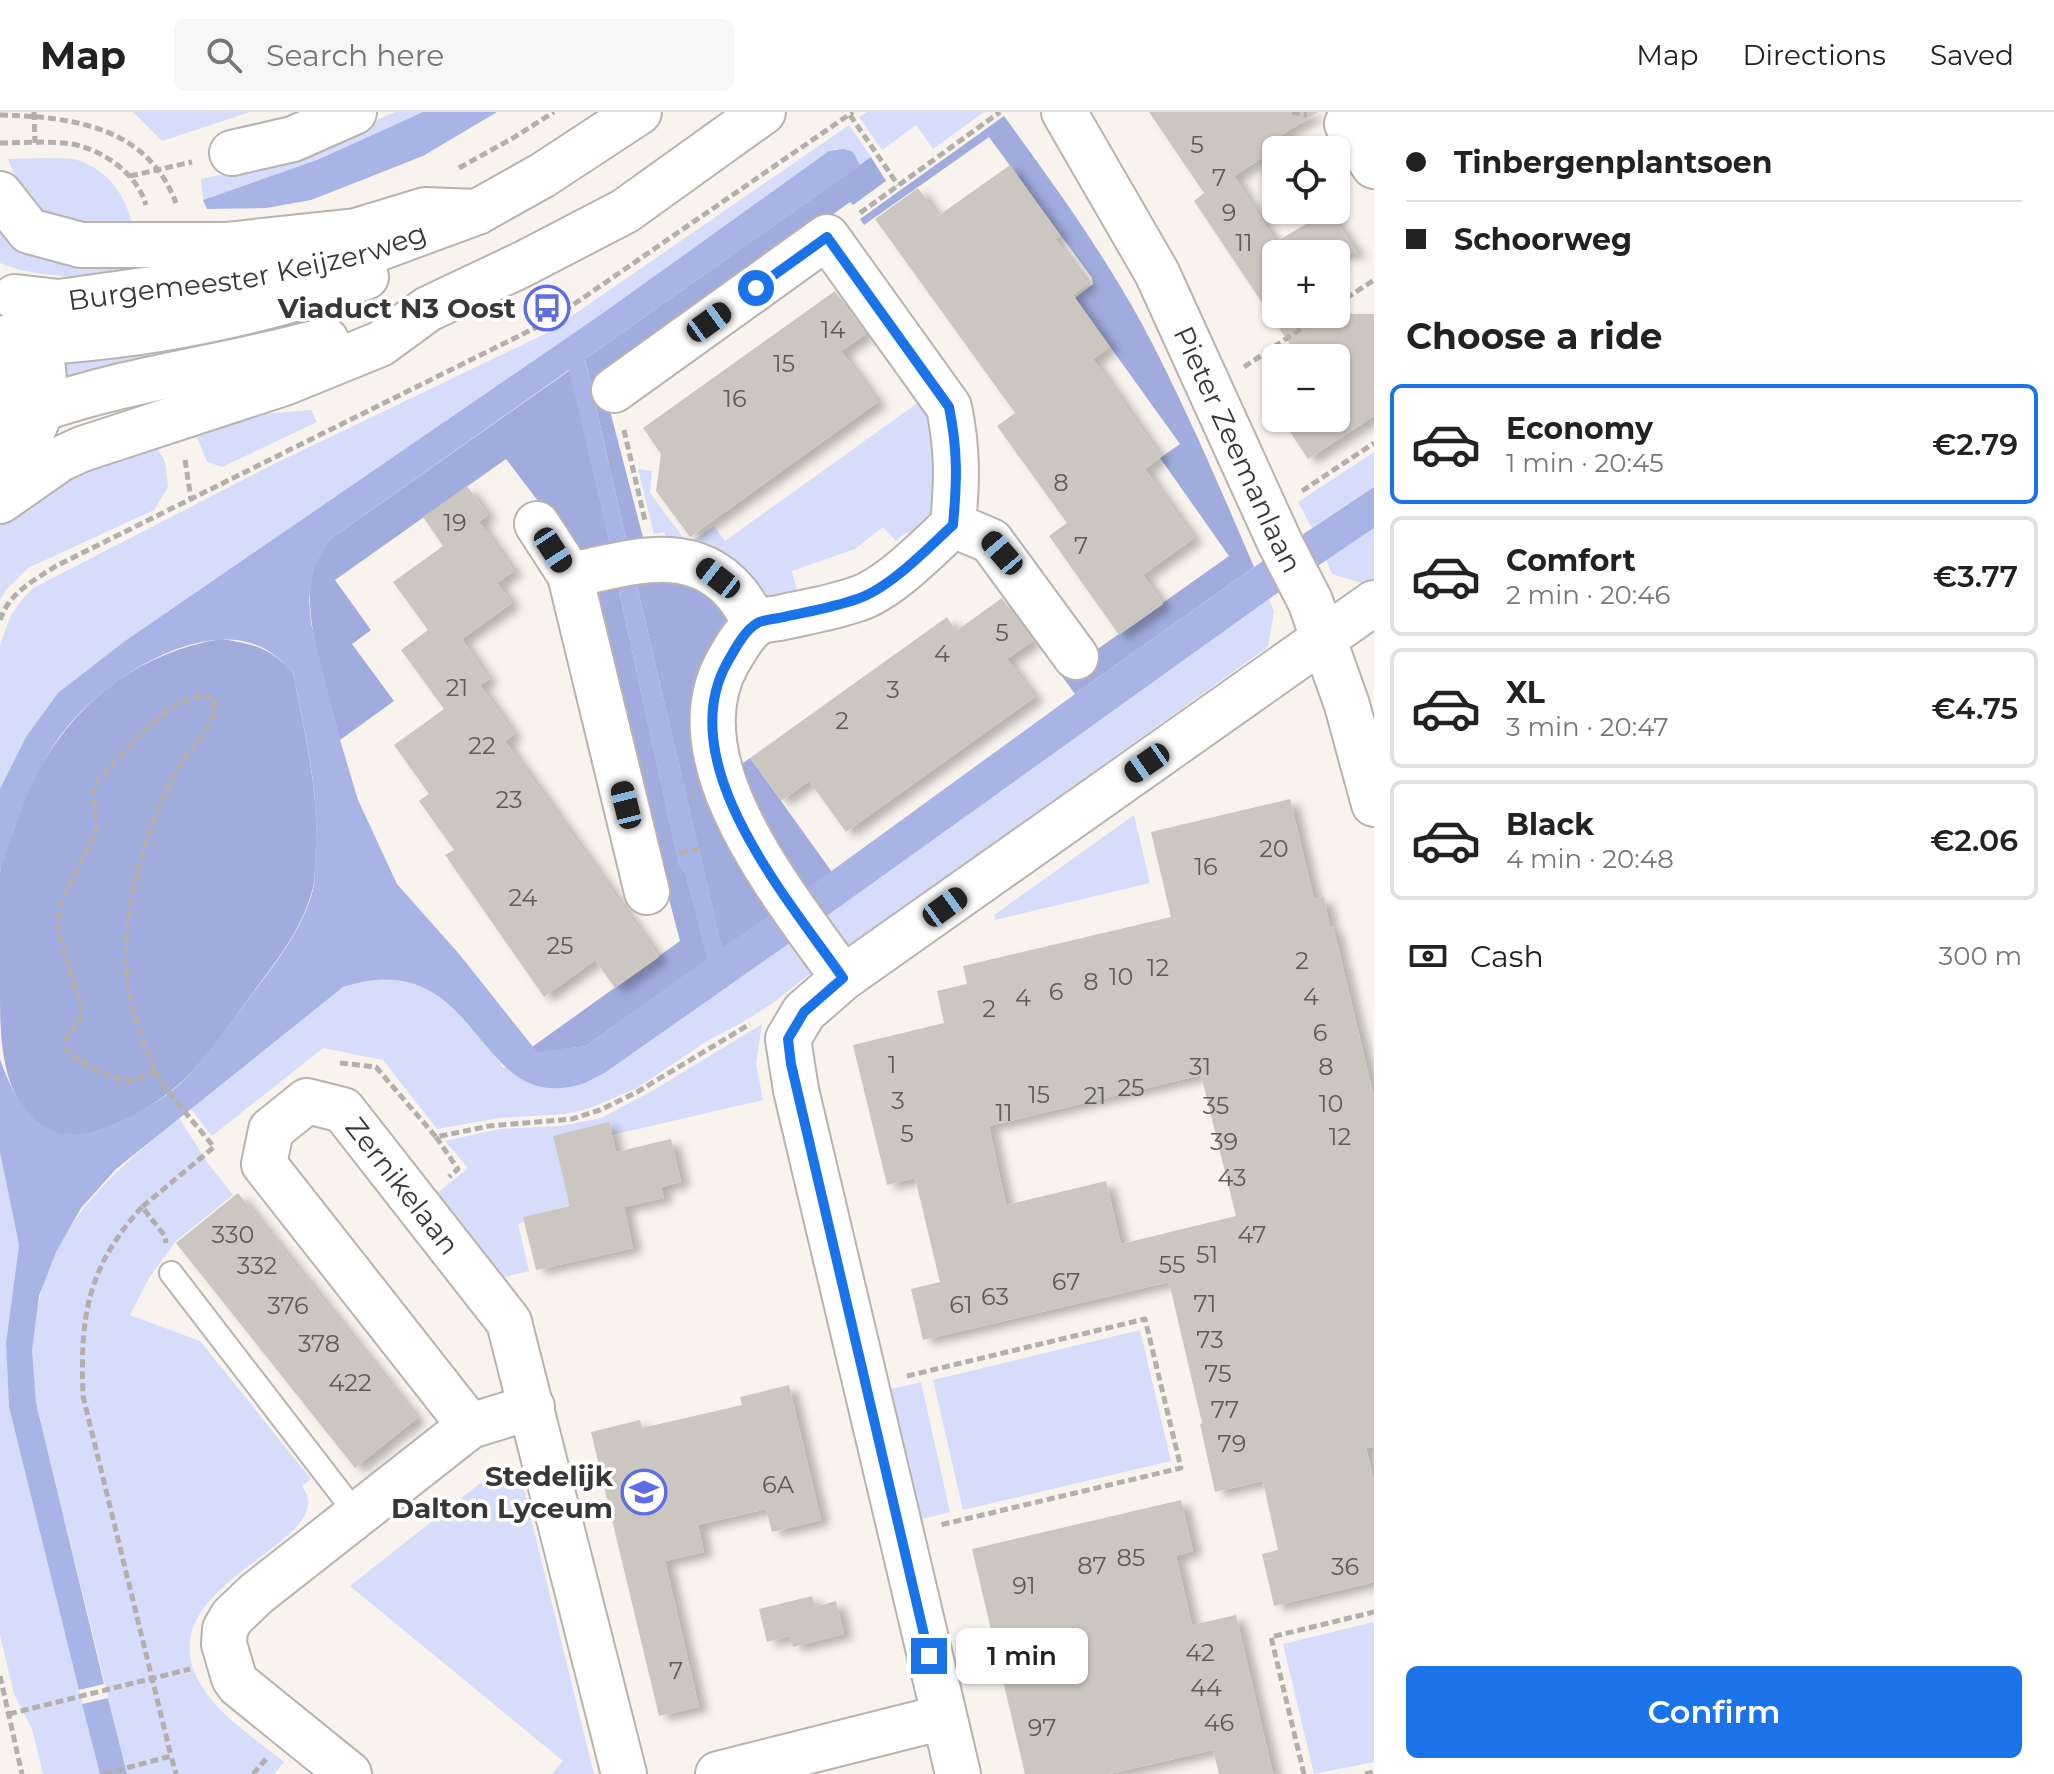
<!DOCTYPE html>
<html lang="en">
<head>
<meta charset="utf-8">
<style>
	:root { --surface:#fff; --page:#f6f6f6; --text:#222; --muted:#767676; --line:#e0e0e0; --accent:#1a73e8 }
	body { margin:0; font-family:Montserrat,sans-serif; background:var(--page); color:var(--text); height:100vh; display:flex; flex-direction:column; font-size:30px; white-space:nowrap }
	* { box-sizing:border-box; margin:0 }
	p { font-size:26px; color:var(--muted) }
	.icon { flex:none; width:44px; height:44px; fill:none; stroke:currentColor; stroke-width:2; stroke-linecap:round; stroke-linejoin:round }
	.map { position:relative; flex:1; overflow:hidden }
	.panel { display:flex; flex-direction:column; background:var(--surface); width:680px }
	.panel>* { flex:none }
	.guide { display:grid; align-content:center; height:176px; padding:0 32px; background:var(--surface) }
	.tools { position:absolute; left:1262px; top:24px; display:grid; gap:16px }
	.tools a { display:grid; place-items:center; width:88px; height:88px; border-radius:12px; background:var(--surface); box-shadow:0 2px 6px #0004; font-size:40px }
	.end { position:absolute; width:36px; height:36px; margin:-18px; border:10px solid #1a73e8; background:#fff; box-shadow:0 0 0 4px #fff }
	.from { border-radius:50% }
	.bubble { position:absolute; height:56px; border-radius:12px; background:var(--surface); box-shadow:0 2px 6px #0004; font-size:26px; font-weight:600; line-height:56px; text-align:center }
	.car { position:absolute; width:24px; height:48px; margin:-24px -12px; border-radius:10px; box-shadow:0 0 6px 2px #0007; background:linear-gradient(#222 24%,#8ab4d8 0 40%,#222 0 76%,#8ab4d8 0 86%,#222 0) }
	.guide b { display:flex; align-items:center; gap:28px; height:76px; font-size:30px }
	.guide b+b { border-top:2px solid var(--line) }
	.guide i { width:20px; height:20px; background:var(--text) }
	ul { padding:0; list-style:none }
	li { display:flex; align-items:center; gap:24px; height:120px; margin:0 16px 12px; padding:0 16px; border:4px solid var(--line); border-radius:12px }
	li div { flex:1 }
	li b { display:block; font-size:30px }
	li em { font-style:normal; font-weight:600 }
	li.active { border-color:var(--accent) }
	li>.icon { width:72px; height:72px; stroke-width:1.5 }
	h2 { padding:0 32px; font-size:36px; line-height:96px }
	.pay { display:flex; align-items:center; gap:20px; height:88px; padding:0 32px; font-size:30px }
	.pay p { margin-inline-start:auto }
	.button { display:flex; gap:16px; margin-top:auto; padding:16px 32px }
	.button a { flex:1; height:92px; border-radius:12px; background:var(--accent); color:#fff; font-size:32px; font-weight:600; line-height:92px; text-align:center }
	header { display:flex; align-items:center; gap:48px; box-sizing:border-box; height:112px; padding:0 40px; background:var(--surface); border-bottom:2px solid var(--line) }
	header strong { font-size:38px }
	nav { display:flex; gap:44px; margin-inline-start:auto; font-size:28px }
	.search { width:560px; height:72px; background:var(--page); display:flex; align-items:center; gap:20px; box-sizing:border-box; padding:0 28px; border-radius:12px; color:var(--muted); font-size:30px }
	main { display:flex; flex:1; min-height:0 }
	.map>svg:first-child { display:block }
</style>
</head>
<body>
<header>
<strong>Map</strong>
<div class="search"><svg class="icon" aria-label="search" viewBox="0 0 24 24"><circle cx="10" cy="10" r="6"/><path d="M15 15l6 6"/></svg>Search here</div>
<nav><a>Map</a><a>Directions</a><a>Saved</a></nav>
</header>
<main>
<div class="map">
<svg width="1374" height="1662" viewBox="0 0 1374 1662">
	<defs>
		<filter id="shadow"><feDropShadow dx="9" dy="5" stdDeviation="4" flood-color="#0004"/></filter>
	</defs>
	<rect width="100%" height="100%" fill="#f9f3ee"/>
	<g fill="#d5ddfa">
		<path d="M133,0h117l-88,29z"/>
		<path d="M395,0h28l-106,48 -114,40 -2,-21 49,-11 70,-23z"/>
		<path d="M867,0h117l-51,37 -17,-24 -34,25 -23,-33z"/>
		<path d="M849,13l22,32 -11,8 -3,-6 -21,-10 -7,2 -226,162 -478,328 -99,96 -26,52v-144l11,-30 13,-18 11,-10 239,-123 273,-131z"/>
		<path d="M48,46c10,1 23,-1 32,3 30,10 49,40 53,69 -63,-5 -101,-5 -125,-71z"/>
		<path d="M0,113l136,30 3,19c-48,3 -94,7 -139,-11z"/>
		<path d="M147,231l4,18 -96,22 -2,-27z"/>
		<path d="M919,290l15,9v99l-20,28 -7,-6 -11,9 -13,-14 -28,22 -63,22 7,27 -24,6 -107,-60 -4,-12 -10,2 -16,-65 14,2 -2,22 38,51 26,-18 11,15z"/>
		<path d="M311,298l6,12 -95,45 -15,-5 -10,-25 65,-23z"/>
		<path d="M155,332l10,18 3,25 -14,23 -126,58 -22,22 -6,10v-82l77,-49z"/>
		<path d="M1374,340v35l-62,41 -14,-26z"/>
		<path d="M1374,416v56l-3,2 -39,-12 -6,-14z"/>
		<path d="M1269,487l5,12 -6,36 -424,302 -20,-31z"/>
		<path d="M1134,703l16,68 -155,37 -1,-5z"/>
		<path d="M794,828l22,29 -43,34 -30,19 -36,19 -70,47 -47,20 -24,6 -67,4 -62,11 -54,-69 -60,-12 -111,88 -22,-28 153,-121c85,-28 112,21 160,80l103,5z"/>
		<path d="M762,912l-6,39 7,37 -151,35 -59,1 9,37 15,31 -54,13 1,5 -6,2 11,47 -28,7 -66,-83 33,-27 -23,-27 54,-12 62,-3 40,-8 51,-27z"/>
		<path d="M179,1006l28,44 26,33 -58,47 -26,36 -19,37 70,26 111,138 -9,7c46,60 -180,100 -92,212 20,25 50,44 74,64l-10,12h-147l-91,-371c-2,-18 -5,-37 -4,-55 8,-113 66,-163 147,-230z"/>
		<path d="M0,1040l19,93 -13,98 3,64 91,367h-57l-11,-45 -18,-35 -14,-59z"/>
		<path d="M1140,1218l31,131 -208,49 -30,-130z"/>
		<path d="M921,1270l29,130 -32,8 -31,-130z"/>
		<path d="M497,1358l23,4 74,300h-42l11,-13 -213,-175z"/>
		<path d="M1374,1510v140l-60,12 -31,-130z"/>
	</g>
	<g fill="#a0acdd">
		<path d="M1004,4c49,67 98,135 138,208 42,79 77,161 112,243l-179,127 -107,-146 100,122 161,-114 -69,-98 20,-14 -105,-146 18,-14 -1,-6 -103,-141 -125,88 -4,-6z"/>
		<path d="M871,45l15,24 -33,24 -3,-3 -248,178 43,165 -17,3 -43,-189z"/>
		<path d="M570,258l42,182 -32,4 -74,-97 -171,121 36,50 -19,14 42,57 -54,39c-11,-46 -41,-128 -26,-172 3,-10 10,-19 15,-28z"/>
		<path d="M634,461l63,3 33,45 -16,32 60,260 -52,36z"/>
		<path d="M616,465l63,288 6,7 23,87 -122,87 -49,7 -5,-6 148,-106 -90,-345z"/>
		<path d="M221,527c32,5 49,8 72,34 12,62 28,125 22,188 0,9 0,21 -3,30 -12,44 -43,79 -69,115 -19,27 -40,57 -66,80 -26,22 -86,59 -122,47 -6,-2 -15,-9 -20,-13 -35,-31 -35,-86 -35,-131 0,-38 0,-78 0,-116 2,-15 10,-32 15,-47 31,-97 103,-170 206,-187z"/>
		<path d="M750,646l82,114 -28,19 -34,-52 -31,-73z"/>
	</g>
	<g fill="#a7b4e5">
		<path d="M423,0h74l-74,44 -112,44 -45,8 -59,1 -4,-9 114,-40z"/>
		<path d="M844,37l9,3 7,13 -275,194 43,189 -16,4 -43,-182 -240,170 -15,28 -5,31 2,24 29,117 18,60 39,84 63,71 77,97 49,-6 121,-87 -22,-87 -6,-6 -63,-289 18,-4 88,375 52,-35 20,27 -188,132c-9,4 -18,11 -28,13 -106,29 -96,-143 -235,-98l-227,182 -35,39 -25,44 -17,44 -7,54 4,53 68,281 -25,6 -70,-283 -3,-64 13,-98 -19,-93v-93c24,69 59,95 128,59 18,-10 35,-19 51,-33 25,-24 45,-53 65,-80 26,-35 57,-71 69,-115 2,-9 2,-20 2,-30 6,-63 -10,-126 -22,-187 -11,-12 -23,-24 -39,-29 -66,-23 -163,45 -198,98 -27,40 -41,84 -56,129v-82l26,-52 32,-44 67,-52 478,-328 226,-162z"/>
		<path d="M1374,375v41l-105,71 -445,319 -20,-27 271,-197 179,-127z"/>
		<path d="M108,1586l19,76h-27l-18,-70z"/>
	</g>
	<g fill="#ccc6c1" fill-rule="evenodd" filter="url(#shadow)">
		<path d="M1149,0h169l-38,24 5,7 -51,33 42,66 53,-32 29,44h-82v60h98v102l-66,43 -27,-41h55v-60h-37l-105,-157 10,-8z"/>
		<path d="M1010,53l50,71 -5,3 33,45 -15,11 37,52 -17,12 68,98 -16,12 49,69 -51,37 20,29 -44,31 -70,-99 18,-13 -70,-97 18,-13 -140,-194 43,-31 20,28z"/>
		<path d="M835,179l31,43 -25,17 37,51 -188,135 -34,-46 5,-37 -18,-26z"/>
		<path d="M467,374l21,29 -9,7 35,49 -17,12 15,20 -50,36 27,40 -9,6 34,49 -9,7 154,216 -44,31 -20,-28 -51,37 -99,-142 9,-5 -35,-49 10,-7 -35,-49 50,-36 -43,-59 27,-20 -35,-48 50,-36 -20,-29z"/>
		<path d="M1002,486l31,43 -26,18 28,38 -189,135 -37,-51 -28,20 -31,-43 197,-141 9,14z"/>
		<path d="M1290,687l24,100 10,-2 6,30 3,-1 41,171v350l-8,1 8,33v101l-100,24 -12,-52 16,-4 -15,-69 -48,11 -15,-68 2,-1 -33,-141 -246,58 -12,-51 29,-7 -25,-104 -28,7 -34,-140 91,-22 -7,-32 30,-7 -4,-18 208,-49 -20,-85zM1201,963l35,141 -115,28 -15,-63 -100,24 -17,-79z"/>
		<path d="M609,1010l7,30 55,-13 10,43 -20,5 3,11 -40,9 9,41 -97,22 -13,-53 47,-11 -17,-70z"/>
		<path d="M238,1081l179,225 -62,50 -179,-225z"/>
		<path d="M789,1273l32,135 -49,12 -6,-23 -68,16 6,27 -39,9 34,146 -40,9 -68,-284 49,-12 2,8 100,-23 -2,-8z"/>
		<path d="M1181,1388l12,51 -17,5 16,69 44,-10 37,159h-54l-6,-24 -104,24h-84l-53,-225z"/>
		<path d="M812,1484l3,11 21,-6 8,33 -51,13 -3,-11 -23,6 -8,-33z"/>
	</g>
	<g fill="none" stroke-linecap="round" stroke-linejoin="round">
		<g stroke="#b8b3ae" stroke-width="26">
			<path id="lane" d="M171,1161l187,243"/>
		</g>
		<g stroke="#b8b3ae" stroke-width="48">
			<g id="street">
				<path d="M1364,0l-17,12 27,42"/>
				<path d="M232,41l61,-14 61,-27"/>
				<path d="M614,278l213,-153 122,170c9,44 8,74 4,118 -25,23 -64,64 -96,74 -25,9 -52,13 -78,19 -6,1 -18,2 -23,6 -12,8 -22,27 -29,39 -55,100 61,236 116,315"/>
				<path d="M537,412l33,51"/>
				<path d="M953,413l38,16 85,116"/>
				<path d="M647,780l-77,-317c58,-11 120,-35 165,17 8,9 14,21 21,31"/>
				<path id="s1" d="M470,1314l-206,-262 7,-34 36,-29 36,9 166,212 115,452"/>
				<path d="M349,1662l-110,-89 -5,-7 -10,-34 1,-15 7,-12 24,-23 214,-168 62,-19"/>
				<path d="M718,1662l226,-57"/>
				<path d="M958,1662l-162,-684 -8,-51 16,-27 39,-34 531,-375"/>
			</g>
		</g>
		<g stroke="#b8b3ae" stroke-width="48">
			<g id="secondary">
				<path id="s2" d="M1064,0l93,161 123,270 30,58 37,104 27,99"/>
				<path id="s3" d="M15,185l44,5 100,-14 79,-8 128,-27 111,-41 66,-37 96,-63"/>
				<path d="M8,231c21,-3 41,-1 61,-3 100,-8 202,-31 297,-63"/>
				<path d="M41,297c92,-32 190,-42 285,-69"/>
				<path d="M0,307c14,-24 19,-55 5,-81"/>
				<path d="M0,356c14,-13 28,-27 36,-45 15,-30 7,-82 -11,-110"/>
				<path d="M0,389l60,-42 22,-10 202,-66 96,-39 48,-35 95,-45 102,-53 138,-99"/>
			</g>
		</g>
		<g stroke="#b8b3ae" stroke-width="48">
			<path id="primary" d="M0,82l29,37 52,14h145l130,-14 69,-21 52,2"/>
		</g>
		<g stroke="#b3afab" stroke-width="5" stroke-dasharray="8 4" stroke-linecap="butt">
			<path d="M34,0l1,31"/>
			<path d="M1292,0l15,3"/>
			<path d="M0,3c72,2 147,11 176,88"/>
			<path d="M850,3l48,70"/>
			<path d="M0,31c21,0 43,-2 64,0 34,3 73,29 82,62"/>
			<path d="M459,56l54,-30 41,-26"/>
			<path d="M130,64l62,-14"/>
			<path d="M860,101l140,-101"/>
			<path d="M1336,193l38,-25"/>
			<path d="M1244,255l79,-53"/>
			<path d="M624,318l21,91"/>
			<path d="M185,348l6,39"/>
			<path d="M1302,379l72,-48"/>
			<path d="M0,508c9,-27 33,-39 56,-54l495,-246 302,-208"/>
			<path d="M680,741l26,-6"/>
			<path d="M340,951l36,4 60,70 53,-11 83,-7 28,-9 37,-18 113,-68"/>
			<path d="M156,959c-8,3 -16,8 -25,9 -16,1 -59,-19 -67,-34l3,-9 16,-22 -26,-89 5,-26 34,-69 -3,-40 5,-10c25,-25 77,-98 116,-83 5,25 -22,48 -35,69 -31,51 -60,150 -52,211 4,36 19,71 33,104l54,65 -72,60 23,29 1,7"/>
			<path d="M436,1025l22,32 -9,8"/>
			<path d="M142,1095c-55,61 -62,109 -59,189l88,360"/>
			<path d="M907,1264l238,-57 36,149 -241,57"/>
			<path d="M0,1564l22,98"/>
			<path d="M9,1602l181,-45"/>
			<path d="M104,1662l67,-18 5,18"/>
			<path d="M253,1662l13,-15"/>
			<path d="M1304,1662l-33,-137 103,-25"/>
			<path d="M1365,1662l9,-2"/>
		</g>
		<use href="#lane" stroke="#fff" stroke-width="22"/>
		<use href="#street" stroke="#fff" stroke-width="44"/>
		<use href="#secondary" stroke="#fff" stroke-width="44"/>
		<use href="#primary" stroke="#fff" stroke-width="44"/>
	</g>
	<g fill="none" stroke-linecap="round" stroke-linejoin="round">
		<path stroke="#1a73e8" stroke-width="10" d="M756,176l71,-51 122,170c9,44 8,74 4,118 -25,23 -64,64 -96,74 -25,9 -52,13 -78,19 -6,1 -18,2 -23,6 -12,7 -22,27 -29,39 -56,101 61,236 116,315l-39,34 -16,27 3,25 138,592"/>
	</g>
	<defs>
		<g id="bus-ring" transform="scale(2.3)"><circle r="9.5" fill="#fff" stroke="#5d6ee5" stroke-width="1.5"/><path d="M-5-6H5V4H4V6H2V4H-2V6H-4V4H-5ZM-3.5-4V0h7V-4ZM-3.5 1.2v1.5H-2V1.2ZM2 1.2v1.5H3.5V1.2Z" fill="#5d6ee5"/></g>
		<g id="school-ring" transform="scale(2.3)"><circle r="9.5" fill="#fff" stroke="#5d6ee5" stroke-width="1.5"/><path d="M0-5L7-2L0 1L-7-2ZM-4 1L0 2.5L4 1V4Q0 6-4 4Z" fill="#5d6ee5"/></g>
	</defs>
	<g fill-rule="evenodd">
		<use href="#bus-ring" x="547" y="196"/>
		<use href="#school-ring" x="644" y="1380"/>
	</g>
	<g text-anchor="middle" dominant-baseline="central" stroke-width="7" stroke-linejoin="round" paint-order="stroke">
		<g font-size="24" fill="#5e5b58">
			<text x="1197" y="32">5</text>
			<text x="1219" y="65">7</text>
			<text x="1229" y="100">9</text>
			<text x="1244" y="130">11</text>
			<text x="833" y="217">14</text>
			<text x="784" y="251">15</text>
			<text x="735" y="286">16</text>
			<text x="1061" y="370">8</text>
			<text x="455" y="410">19</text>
			<text x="1081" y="433">7</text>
			<text x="1002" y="520">5</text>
			<text x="942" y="541">4</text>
			<text x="457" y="575">21</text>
			<text x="893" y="577">3</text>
			<text x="842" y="608">2</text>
			<text x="482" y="633">22</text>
			<text x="509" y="687">23</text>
			<text x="1274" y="736">20</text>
			<text x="1206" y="754">16</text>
			<text x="523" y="785">24</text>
			<text x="560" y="833">25</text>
			<text x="1302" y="848">2</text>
			<text x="1158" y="855">12</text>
			<text x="1121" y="864">10</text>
			<text x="1091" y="869">8</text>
			<text x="1056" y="879">6</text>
			<text x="1311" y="884">4</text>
			<text x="1023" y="885">4</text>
			<text x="989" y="896">2</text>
			<text x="1320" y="920">6</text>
			<text x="892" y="952">1</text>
			<text x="1200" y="954">31</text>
			<text x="1326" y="954">8</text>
			<text x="1131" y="975">25</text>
			<text x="1039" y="982">15</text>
			<text x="1095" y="983">21</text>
			<text x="898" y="988">3</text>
			<text x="1331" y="991">10</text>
			<text x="1216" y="993">35</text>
			<text x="1004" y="1000">11</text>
			<text x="907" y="1021">5</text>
			<text x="1340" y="1024">12</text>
			<text x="1224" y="1029">39</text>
			<text x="1232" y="1065">43</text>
			<text x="233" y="1122">330</text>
			<text x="1252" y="1122">47</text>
			<text x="1207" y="1142">51</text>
			<text x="1172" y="1152">55</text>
			<text x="257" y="1153">332</text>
			<text x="1066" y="1169">67</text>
			<text x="995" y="1184">63</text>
			<text x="1205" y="1191">71</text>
			<text x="961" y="1192">61</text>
			<text x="288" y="1193">376</text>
			<text x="1210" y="1227">73</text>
			<text x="319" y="1231">378</text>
			<text x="1218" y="1261">75</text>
			<text x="350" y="1270">422</text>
			<text x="1225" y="1297">77</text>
			<text x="1232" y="1331">79</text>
			<text x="778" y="1372">6A</text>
			<text x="1131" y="1445">85</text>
			<text x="1092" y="1453">87</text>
			<text x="1345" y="1454">36</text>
			<text x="1024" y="1473">91</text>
			<text x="1200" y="1540">42</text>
			<text x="676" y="1558">7</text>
			<text x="1206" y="1575">44</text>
			<text x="1219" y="1610">46</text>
			<text x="1042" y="1615">97</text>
		</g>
		<g font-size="28" fill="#393735" stroke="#fff">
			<text stroke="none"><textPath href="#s3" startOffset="236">Burgemeester Keijzerweg</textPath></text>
			<text stroke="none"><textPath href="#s2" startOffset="380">Pieter Zeemanlaan</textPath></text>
			<text stroke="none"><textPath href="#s1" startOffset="548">Zernikelaan</textPath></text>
		</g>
		<g font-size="28" font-weight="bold" fill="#393735" stroke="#fff" text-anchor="end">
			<text x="516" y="196">Viaduct N3 Oost</text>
			<text x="613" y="1364">Stedelijk<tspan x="613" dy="32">Dalton Lyceum</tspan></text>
		</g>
	</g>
</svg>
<div class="tools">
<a><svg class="icon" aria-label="locate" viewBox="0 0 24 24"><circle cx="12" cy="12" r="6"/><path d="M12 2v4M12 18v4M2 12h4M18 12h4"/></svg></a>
<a>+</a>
<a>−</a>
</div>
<i class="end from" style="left:756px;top:176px"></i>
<i class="end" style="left:929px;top:1544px"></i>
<div class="bubble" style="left:956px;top:1516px;width:132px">1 min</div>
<i class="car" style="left:709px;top:210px;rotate:54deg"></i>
<i class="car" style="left:553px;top:438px;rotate:147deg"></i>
<i class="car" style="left:1002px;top:441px;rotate:319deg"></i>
<i class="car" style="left:718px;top:466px;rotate:308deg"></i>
<i class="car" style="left:1147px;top:651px;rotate:235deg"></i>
<i class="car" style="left:626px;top:693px;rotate:346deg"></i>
<i class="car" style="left:945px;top:795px;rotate:54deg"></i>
</div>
<section class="panel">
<div class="guide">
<b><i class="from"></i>Tinbergenplantsoen</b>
<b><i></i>Schoorweg</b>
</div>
<h2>Choose a ride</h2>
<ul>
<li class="active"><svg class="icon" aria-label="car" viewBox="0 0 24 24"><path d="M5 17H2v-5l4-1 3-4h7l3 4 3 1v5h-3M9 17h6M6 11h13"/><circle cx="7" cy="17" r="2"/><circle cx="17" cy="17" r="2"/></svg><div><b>Economy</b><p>1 min · 20:45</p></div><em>€2.79</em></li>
<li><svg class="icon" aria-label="car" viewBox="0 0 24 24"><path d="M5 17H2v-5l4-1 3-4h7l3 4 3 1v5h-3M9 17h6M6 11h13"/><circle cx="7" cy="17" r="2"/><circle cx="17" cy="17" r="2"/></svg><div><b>Comfort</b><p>2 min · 20:46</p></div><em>€3.77</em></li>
<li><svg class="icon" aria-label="car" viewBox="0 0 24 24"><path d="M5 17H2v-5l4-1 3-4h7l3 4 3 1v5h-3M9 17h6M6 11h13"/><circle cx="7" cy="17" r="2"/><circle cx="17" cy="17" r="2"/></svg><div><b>XL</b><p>3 min · 20:47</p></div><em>€4.75</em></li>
<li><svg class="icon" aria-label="car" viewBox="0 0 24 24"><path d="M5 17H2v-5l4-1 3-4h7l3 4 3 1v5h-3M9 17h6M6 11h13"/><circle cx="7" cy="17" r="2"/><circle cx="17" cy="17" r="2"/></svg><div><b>Black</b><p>4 min · 20:48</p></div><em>€2.06</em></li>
</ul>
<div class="pay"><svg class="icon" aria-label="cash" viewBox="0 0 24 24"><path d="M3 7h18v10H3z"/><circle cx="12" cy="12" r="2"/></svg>Cash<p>300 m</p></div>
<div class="button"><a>Confirm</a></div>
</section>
</main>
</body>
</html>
